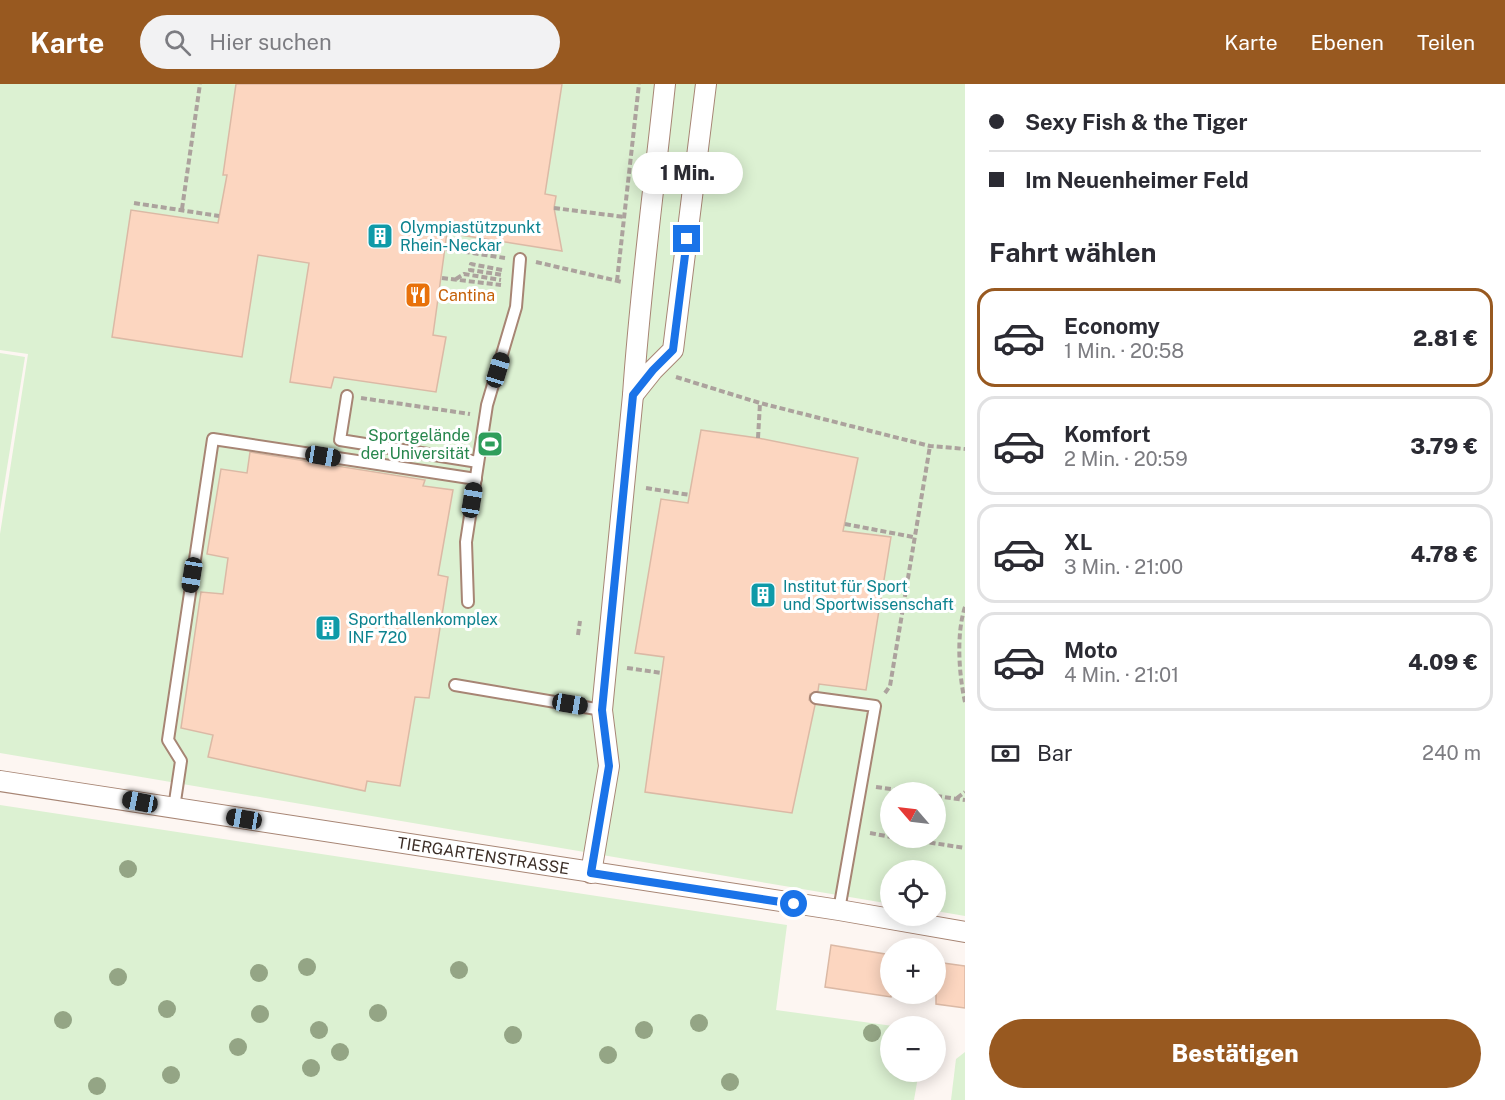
<!DOCTYPE html>
<html lang="de">
<head>
<meta charset="utf-8">
<style>
	:root { --surface:#fff; --page:#f2f2f3; --text:#2b2b33; --muted:#7c7c81; --line:#e1e1e2; --accent:#985920 }
	body { margin:0; font-family:"Public Sans",sans-serif; background:var(--page); color:var(--text); height:100vh; display:flex; flex-direction:column; font-size:22px; white-space:nowrap }
	* { box-sizing:border-box; margin:0 }
	p { font-size:20px; color:var(--muted) }
	.icon { flex:none; width:33px; height:33px; fill:none; stroke:currentColor; stroke-width:2; stroke-linecap:round; stroke-linejoin:round }
	.map { position:relative; flex:1; overflow:hidden }
	.side { display:flex; flex-direction:column; background:var(--surface); width:540px }
	.side>* { flex:none }
	.top-card { display:grid; align-content:center; height:132px; padding:0 24px; background:var(--surface) }
	.needle { width:39px; rotate:298deg }
	.tools { position:absolute; left:880px; top:698px; display:grid; gap:12px }
	.tools a { display:grid; place-items:center; width:66px; height:66px; border-radius:50%; background:var(--surface); box-shadow:0 3px 15px #0003; font-size:30px }
	.end { position:absolute; width:27px; height:27px; margin:-14px; border:8px solid #1a73e8; background:#fff; box-shadow:0 0 0 3px #fff }
	.from { border-radius:50% }
	.bubble { position:absolute; height:42px; border-radius:21px; background:var(--surface); box-shadow:0 3px 15px #0003; font-size:20px; font-weight:800; line-height:42px; text-align:center }
	.car { position:absolute; width:18px; height:36px; margin:-18px -9px; border-radius:8px; box-shadow:0 0 4px 2px #0007; background:linear-gradient(#222 24%,#8ab4d8 0 40%,#222 0 76%,#8ab4d8 0 86%,#222 0) }
	.top-card b { display:flex; align-items:center; gap:21px; height:57px; font-size:22px }
	.top-card b+b { border-top:2px solid var(--line) }
	.top-card i { width:15px; height:15px; background:var(--text) }
	ul { padding:0; list-style:none }
	li { display:flex; align-items:center; gap:18px; height:99px; margin:0 12px 9px; padding:0 12px; border:3px solid var(--line); border-radius:18px }
	li div { flex:1 }
	li b { display:block; font-size:22px }
	li em { font-style:normal; font-weight:800 }
	li.on { border-color:var(--accent) }
	li>.icon { width:54px; height:54px; stroke-width:1.5 }
	h2 { padding:0 24px; font-size:27px; line-height:72px }
	.pay { display:flex; align-items:center; gap:15px; height:66px; padding:0 24px; font-size:22px }
	.pay p { margin-inline-start:auto }
	.cta { display:flex; gap:12px; margin-top:auto; padding:12px 24px }
	.cta a { flex:1; height:69px; border-radius:36px; background:var(--accent); color:#fff; font-size:24px; font-weight:800; line-height:69px; text-align:center }
	header { display:flex; align-items:center; gap:36px; box-sizing:border-box; height:84px; padding:0 30px; background:var(--accent); color:#fff }
	header strong { font-size:28px }
	nav { display:flex; gap:33px; margin-inline-start:auto; font-size:21px }
	.search { width:420px; height:54px; background:var(--page); display:flex; align-items:center; gap:15px; box-sizing:border-box; padding:0 21px; border-radius:33px; color:var(--muted); font-size:22px }
	main { display:flex; flex:1; min-height:0 }
	.map>svg:first-child { display:block }
</style>
</head>
<body>
<header>
<strong>Karte</strong>
<div class="search"><svg class="icon" aria-label="search" viewBox="0 0 24 24"><circle cx="10" cy="10" r="6"/><path d="M15 15l6 6"/></svg>Hier suchen</div>
<nav><a>Karte</a><a>Ebenen</a><a>Teilen</a></nav>
</header>
<main>
<div class="map">
<svg width="965" height="1016" viewBox="0 0 965 1016">
	<rect width="100%" height="100%" fill="#fdf6f2"/>
	<g fill="#dcf1d2" fill-rule="evenodd">
		<path d="M0,0h965v832l-29,-5v-41h-45v34l-891,-151v-219l28,-180 -28,-4zM891,708h45v45h-45z"/>
		<path d="M0,269l25,4 -25,154z"/>
		<path d="M0,721l787,120 -11,85 117,16h-2v45h28l-5,29h-914z"/>
		<path d="M965,968v48h-14l5,-41z"/>
	</g>
	<g fill="#fcd6c0" stroke="#dbb9a5" stroke-width="1.5">
		<path d="M236,0h326l-17,110 11,2 -2,12 8,43 -115,-18 -14,102 13,2 -10,55 -102,-15 -3,11 -41,-6 19,-119 -51,-8 -16,102 -130,-20 19,-127 87,13 9,-48h-4z"/>
		<path d="M701,346l57,8 100,20 -15,73 48,6 -25,153 -47,-6 -1,7 -8,3 -1,6 6,5 -23,108 -147,-21 19,-135 -29,-4 26,-154 27,4z"/>
		<path d="M250,368l175,28 -2,6 30,4 -15,85 10,2 -19,121 -14,-1 -15,89 -33,-5 -2,10 -157,-34 5,-22 -32,-7 20,-136 22,2 5,-36 -21,-4 14,-85 26,4z"/>
		<path d="M831,861l60,10v42l-66,-10z"/>
		<path d="M936,878l29,4v42l-29,-4z"/>
	</g>
	<g fill="none" stroke-linecap="round" stroke-linejoin="round">
		<g stroke="#a78574" stroke-width="14">
			<g id="lane">
				<path d="M347,312l-7,44 138,22"/>
				<path d="M468,518l-2,-60 21,-137 29,-98 4,-48"/>
				<path d="M455,601l147,25"/>
				<path d="M816,614l59,8 -36,204"/>
				<path d="M174,724l7,-47 -13,-21 45,-301 263,40"/>
			</g>
		</g>
		<g stroke="#a78574" stroke-width="22">
			<g id="street">
				<path d="M665,0c-11,104 -25,207 -32,311l20,-25 20,-20 33,-266"/>
				<path id="s1" d="M0,697l839,129 126,22"/>
				<path d="M591,789l18,-107 -7,-56 31,-315"/>
			</g>
		</g>
		<g stroke="#aca29d" stroke-width="4" stroke-dasharray="6 3" stroke-linecap="butt">
			<path d="M134,119l85,13"/>
			<path d="M554,124l71,9"/>
			<path d="M182,125l18,-125"/>
			<path d="M446,165l59,9"/>
			<path d="M536,178l86,20"/>
			<path d="M502,186l-31,-6 -1,6 33,5"/>
			<path d="M442,194l59,7"/>
			<path d="M456,195l8,-5 37,6"/>
			<path d="M617,197l22,-197"/>
			<path d="M676,293l84,26 170,43 35,3"/>
			<path d="M361,314l109,16"/>
			<path d="M758,354l2,-35"/>
			<path d="M646,404l44,7"/>
			<path d="M845,440l68,13"/>
			<path d="M965,523c-9,27 -6,68 0,95"/>
			<path d="M578,551l2,-14"/>
			<path d="M627,584l35,5"/>
			<path d="M885,609l5,-7 40,-240"/>
			<path d="M876,703l36,5"/>
			<path d="M936,712l29,4"/>
			<path d="M957,714l8,-6"/>
			<path d="M870,749l21,4"/>
			<path d="M894,753l71,11"/>
		</g>
		<use href="#lane" stroke="#fff" stroke-width="10"/>
		<use href="#street" stroke="#fff" stroke-width="20"/>
	</g>
	<g fill="#94a585">
		<circle cx="128" cy="785" r="9"/>
		<circle cx="307" cy="883" r="9"/>
		<circle cx="459" cy="886" r="9"/>
		<circle cx="259" cy="889" r="9"/>
		<circle cx="118" cy="893" r="9"/>
		<circle cx="167" cy="925" r="9"/>
		<circle cx="378" cy="929" r="9"/>
		<circle cx="260" cy="930" r="9"/>
		<circle cx="63" cy="936" r="9"/>
		<circle cx="699" cy="939" r="9"/>
		<circle cx="319" cy="946" r="9"/>
		<circle cx="644" cy="946" r="9"/>
		<circle cx="872" cy="949" r="9"/>
		<circle cx="513" cy="951" r="9"/>
		<circle cx="238" cy="963" r="9"/>
		<circle cx="340" cy="968" r="9"/>
		<circle cx="608" cy="971" r="9"/>
		<circle cx="311" cy="984" r="9"/>
		<circle cx="171" cy="991" r="9"/>
		<circle cx="730" cy="998" r="9"/>
		<circle cx="97" cy="1002" r="9"/>
	</g>
	<g fill="none" stroke-linecap="round" stroke-linejoin="round">
		<path stroke="#1a73e8" stroke-width="8" d="M687,155l-14,111 -20,20 -20,25 -31,315 7,56 -18,107 203,31"/>
	</g>
	<defs>
		<g id="building-square" transform="scale(1.35)"><rect x="-9" y="-9" width="18" height="18" rx="4" fill="#0f9aa8" stroke="#fff"/><path d="M-4-6H4V6H1V3H-1V6H-4ZM-2.5-4.3h1.7v1.8h-1.7ZM.8-4.3h1.7v1.8H.8ZM-2.5-1h1.7V.8h-1.7ZM.8-1h1.7V.8H.8Z" fill="#fff"/></g>
		<g id="restaurant-square" transform="scale(1.35)"><rect x="-9" y="-9" width="18" height="18" rx="4" fill="#e8710a" stroke="#fff"/><path d="M-5-6h1v4h1v-4h1v4h1v-4h1v5L-1.5 .5V6h-2V.5L-5-1ZM5-6V6H3V1.5H1.5Q1.5-4 5-6Z" fill="#fff"/></g>
		<g id="stadium-square" transform="scale(1.35)"><rect x="-9" y="-9" width="18" height="18" rx="4" fill="#2e9e5b" stroke="#fff"/><path d="M0-5a6.5 5 0 1 0 0 10a6.5 5 0 1 0 0-10ZM-3.5-1.8h7v3.6h-7Z" fill="#fff"/></g>
	</defs>
	<g fill-rule="evenodd">
		<use href="#building-square" x="380" y="152"/>
		<use href="#restaurant-square" x="418" y="211"/>
		<use href="#stadium-square" x="490" y="360"/>
		<use href="#building-square" x="763" y="511"/>
		<use href="#building-square" x="328" y="544"/>
	</g>
	<g text-anchor="middle" dominant-baseline="central" stroke-width="6" stroke-linejoin="round" paint-order="stroke">
		<g font-size="16" fill="#0d838f" stroke="#fff" text-anchor="start">
			<text x="400" y="143">Olympiastützpunkt<tspan x="400" dy="18">Rhein-Neckar</tspan></text>
			<text x="783" y="502">Institut für Sport<tspan x="783" dy="18">und Sportwissenschaft</tspan></text>
			<text x="348" y="535">Sporthallenkomplex<tspan x="348" dy="18">INF 720</tspan></text>
		</g>
		<g font-size="16" fill="#c56008" stroke="#fff" text-anchor="start">
			<text x="438" y="211">Cantina</text>
		</g>
		<g font-size="16" fill="#27864d" stroke="#fff" text-anchor="end">
			<text x="470" y="351">Sportgelände<tspan x="470" dy="18">der Universität</tspan></text>
		</g>
		<g font-size="16" fill="#3c2e27" stroke="#fff">
			<text stroke="none"><textPath href="#s1" startOffset="489">TIERGARTENSTRASSE</textPath></text>
		</g>
	</g>
</svg>
<div class="tools">
<a><svg class="needle" viewBox="-14 -14 28 28"><path d="M0-13l5 13h-10z" fill="#e53935"/><path d="M0 13l5-13h-10z" fill="#7c7c81"/></svg></a>
<a><svg class="icon" aria-label="locate" viewBox="0 0 24 24"><circle cx="12" cy="12" r="6"/><path d="M12 2v4M12 18v4M2 12h4M18 12h4"/></svg></a>
<a>+</a>
<a>−</a>
</div>
<i class="end from" style="left:794px;top:820px"></i>
<i class="end" style="left:687px;top:155px"></i>
<div class="bubble" style="left:632px;top:68px;width:111px">1 Min.</div>
<i class="car" style="left:498px;top:286px;rotate:17deg"></i>
<i class="car" style="left:323px;top:372px;rotate:99deg"></i>
<i class="car" style="left:472px;top:416px;rotate:9deg"></i>
<i class="car" style="left:192px;top:491px;rotate:189deg"></i>
<i class="car" style="left:570px;top:620px;rotate:100deg"></i>
<i class="car" style="left:140px;top:718px;rotate:281deg"></i>
<i class="car" style="left:244px;top:735px;rotate:279deg"></i>
</div>
<section class="side">
<div class="top-card">
<b><i class="from"></i>Sexy Fish &amp; the Tiger</b>
<b><i></i>Im Neuenheimer Feld</b>
</div>
<h2>Fahrt wählen</h2>
<ul>
<li class="on"><svg class="icon" aria-label="car" viewBox="0 0 24 24"><path d="M5 17H2v-5l4-1 3-4h7l3 4 3 1v5h-3M9 17h6M6 11h13"/><circle cx="7" cy="17" r="2"/><circle cx="17" cy="17" r="2"/></svg><div><b>Economy</b><p>1 Min. · 20:58</p></div><em>2.81 €</em></li>
<li><svg class="icon" aria-label="car" viewBox="0 0 24 24"><path d="M5 17H2v-5l4-1 3-4h7l3 4 3 1v5h-3M9 17h6M6 11h13"/><circle cx="7" cy="17" r="2"/><circle cx="17" cy="17" r="2"/></svg><div><b>Komfort</b><p>2 Min. · 20:59</p></div><em>3.79 €</em></li>
<li><svg class="icon" aria-label="car" viewBox="0 0 24 24"><path d="M5 17H2v-5l4-1 3-4h7l3 4 3 1v5h-3M9 17h6M6 11h13"/><circle cx="7" cy="17" r="2"/><circle cx="17" cy="17" r="2"/></svg><div><b>XL</b><p>3 Min. · 21:00</p></div><em>4.78 €</em></li>
<li><svg class="icon" aria-label="car" viewBox="0 0 24 24"><path d="M5 17H2v-5l4-1 3-4h7l3 4 3 1v5h-3M9 17h6M6 11h13"/><circle cx="7" cy="17" r="2"/><circle cx="17" cy="17" r="2"/></svg><div><b>Moto</b><p>4 Min. · 21:01</p></div><em>4.09 €</em></li>
</ul>
<div class="pay"><svg class="icon" aria-label="cash" viewBox="0 0 24 24"><path d="M3 7h18v10H3z"/><circle cx="12" cy="12" r="2"/></svg>Bar<p>240 m</p></div>
<div class="cta"><a>Bestätigen</a></div>
</section>
</main>
</body>
</html>
